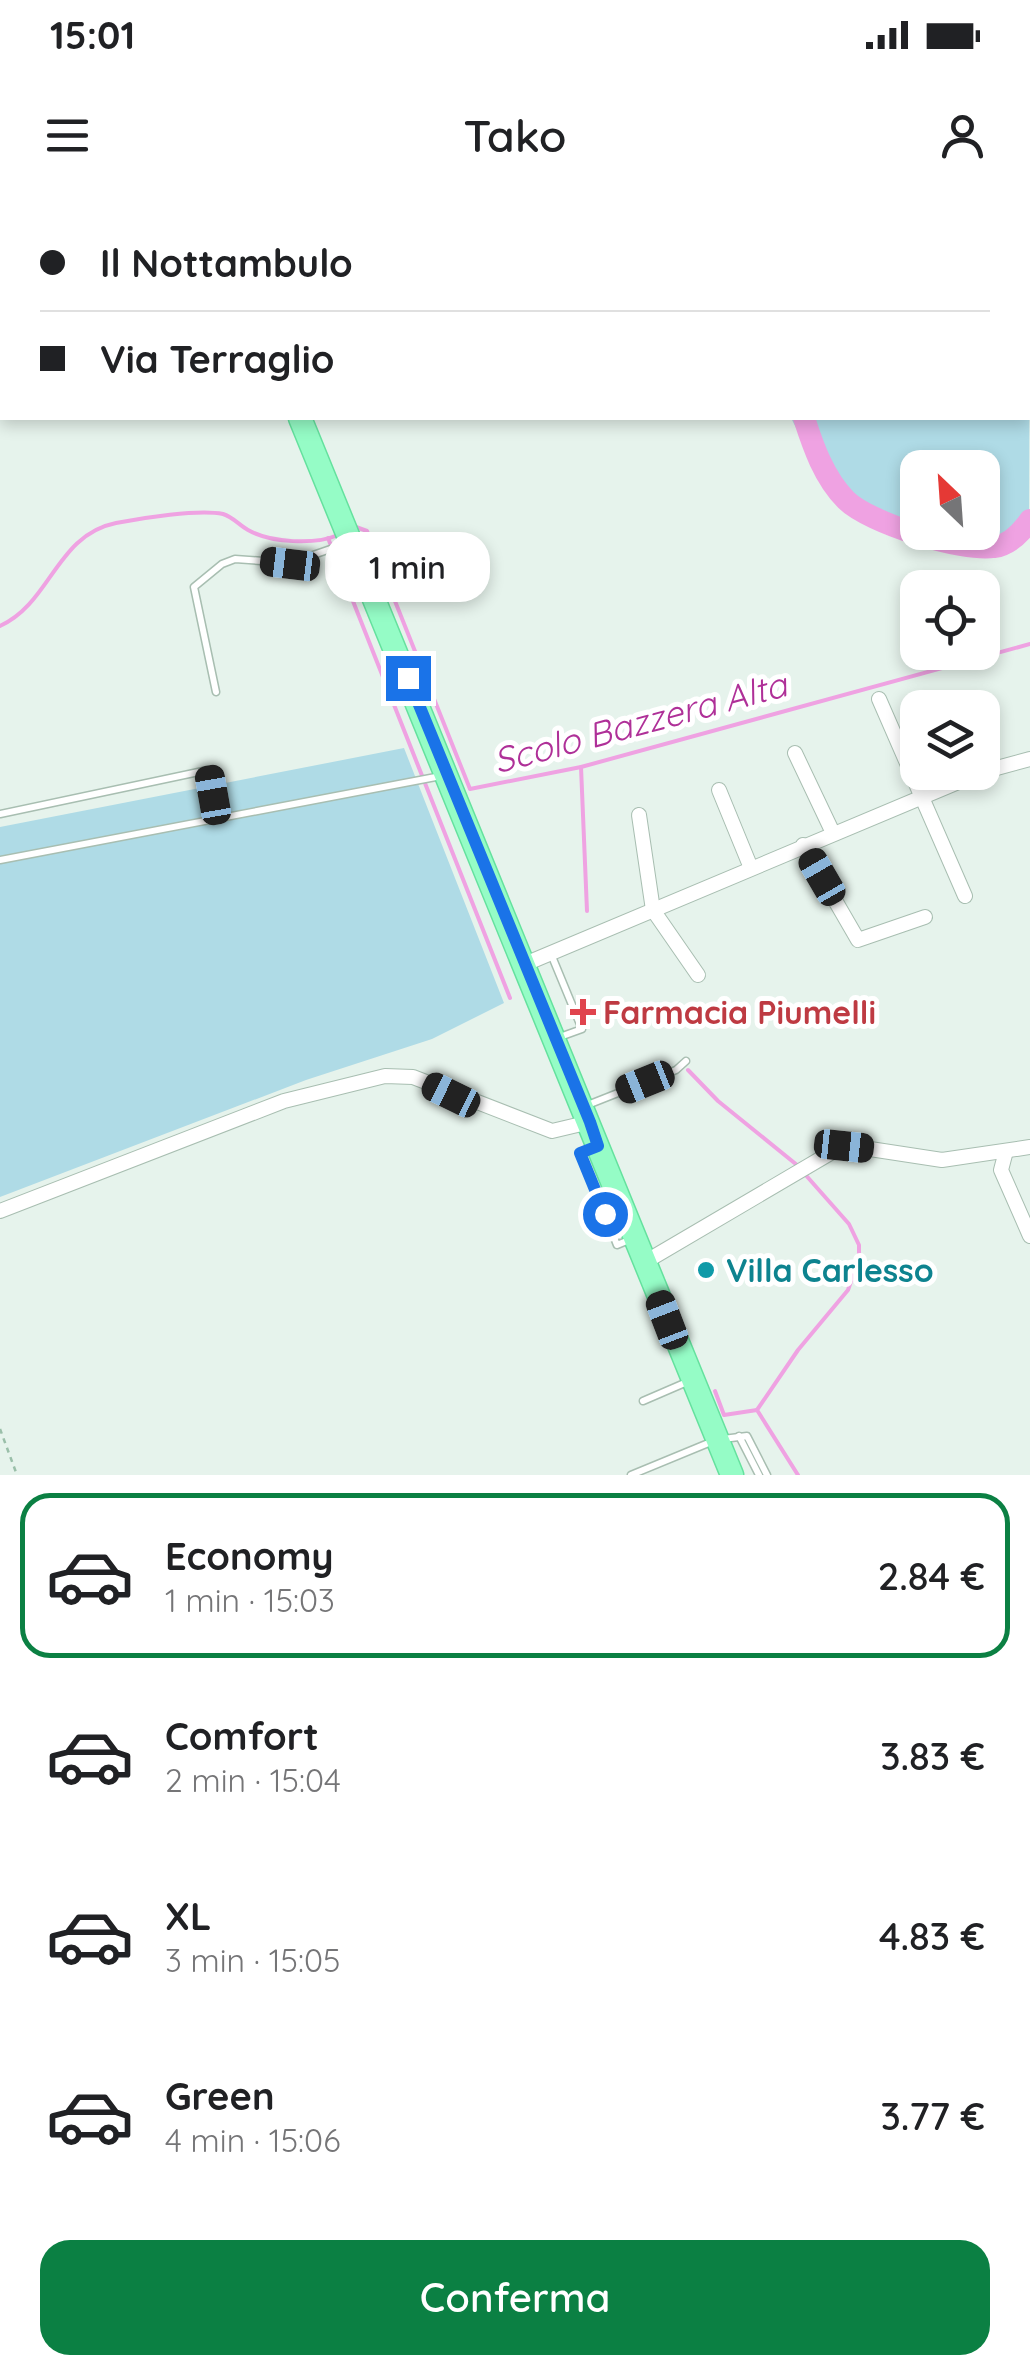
<!DOCTYPE html>
<html lang="it">
<head>
<meta charset="utf-8">
<style>
	:root { --surface:#fff; --page:#f6f6f6; --text:#202124; --muted:#757577; --line:#e0e0e0; --accent:#0b8043 }
	body { margin:0; font-family:Quicksand,sans-serif; background:var(--page); color:var(--text); height:100vh; display:flex; flex-direction:column; font-size:38px; white-space:nowrap }
	* { box-sizing:border-box; margin:0 }
	p { font-size:32px; color:var(--muted) }
	.icon { flex:none; width:55px; height:55px; fill:none; stroke:currentColor; stroke-width:2; stroke-linecap:round; stroke-linejoin:round }
	.map { position:relative; height:1275px; overflow:hidden }
	.sheet { display:flex; flex-direction:column; background:var(--surface); flex:1 }
	.sheet>* { flex:none }
	.top-card { position:absolute; left:0px; top:0px; width:1030px; height:220px; box-shadow:0 5px 15px #0003; display:grid; align-content:center; height:220px; padding:0 40px; background:var(--surface) }
	.needle { width:65px; rotate:335deg }
	.fabs { position:absolute; left:900px; top:250px; display:grid; gap:20px }
	.fabs a { display:grid; place-items:center; width:100px; height:100px; border-radius:20px; background:var(--surface); box-shadow:0 5px 15px #0003; font-size:50px }
	.end { position:absolute; width:45px; height:45px; margin:-22px; border:12px solid #1a73e8; background:#fff; box-shadow:0 0 0 5px #fff }
	.from { border-radius:50% }
	.bubble { position:absolute; height:70px; border-radius:30px; background:var(--surface); box-shadow:0 5px 15px #0003; font-size:32px; font-weight:600; line-height:70px; text-align:center }
	.car { position:absolute; width:30px; height:60px; margin:-30px -15px; border-radius:12px; box-shadow:0 0 8px 2px #0007; background:linear-gradient(#222 24%,#8ab4d8 0 40%,#222 0 76%,#8ab4d8 0 86%,#222 0) }
	.top-card b { display:flex; align-items:center; gap:35px; height:95px; font-size:38px }
	.top-card b+b { border-top:2px solid var(--line) }
	.top-card i { width:25px; height:25px; background:var(--text) }
	ul { padding:18px 0 0; list-style:none }
	li { display:flex; align-items:center; gap:30px; height:165px; margin:0 20px 15px; padding:0 20px; border:5px solid transparent; border-radius:30px }
	li div { flex:1 }
	li b { display:block; font-size:38px }
	li em { font-style:normal; font-weight:600 }
	li.on { border-color:var(--accent) }
	li>.icon { width:90px; height:90px; stroke-width:1.5 }
	.button { display:flex; gap:20px; margin-top:auto; padding:20px 40px }
	.button a { flex:1; height:115px; border-radius:30px; background:var(--accent); color:#fff; font-size:40px; font-weight:600; line-height:115px; text-align:center }
	.status { display:flex; justify-content:space-between; align-items:center; height:70px; padding:0 50px; background:var(--surface); direction:ltr }
	.status svg { height:28px; fill:currentColor }
	header { display:flex; justify-content:space-between; align-items:center; height:130px; padding:0 40px; background:var(--surface); font-size:45px; font-weight:600 }
	.map>svg:first-child { display:block }
</style>
</head>
<body>
<div class="status"><b>15:01</b><svg viewBox="0 0 49 12"><path d="M0 12V9h3v3zM5 12V6h3v6zM10 12V3h3v9zM15 12V0h3v12zM26 1h20v11H26zM47 4h2v5h-2z"/></svg></div>
<header><svg class="icon" aria-label="menu" viewBox="0 0 24 24"><path d="M4 6h16M4 12h16M4 18h16"/></svg>Tako<svg class="icon" aria-label="person" viewBox="0 0 24 24"><circle cx="12" cy="8" r="4"/><path d="M4 21q1-7 8-7t8 7"/></svg></header>
<div class="map">
<svg width="1030" height="1275" viewBox="0 0 1030 1275">
	<rect width="100%" height="100%" fill="#e6f3ec"/>
	<g fill="#afdbe6" fill-rule="evenodd">
		<path d="M541,0h489l-1,332c-10,10 -18,18 -33,21 -35,7 -131,-20 -155,-47 -23,-25 -34,-58 -50,-88h237v-216zM918,268h64v64h-64z"/>
		<path d="M404,548l100,255 -72,36 -126,41 -306,117v-370z"/>
	</g>
	<g fill="none" stroke-linecap="round" stroke-linejoin="round">
		<g stroke="#efa2e2" stroke-width="4">
			<path d="M356,327l11,4 103,258 111,-22 449,-123"/>
			<path d="M328,338l182,460"/>
			<path d="M0,426c51,-23 56,-91 116,-103 26,-5 82,-14 107,-9 10,3 16,11 25,16 23,13 67,15 90,5"/>
			<path d="M581,567l6,144"/>
			<path d="M688,870l30,31 79,64"/>
			<path d="M715,1191l9,24 33,-5"/>
			<path d="M798,1275l-41,-65 41,-60 50,-60 11,-32v-13l-10,-21 -46,-52"/>
		</g>
		<g stroke="#efa2e2" stroke-width="22">
			<path d="M533,0l1,2"/>
			<path d="M804,218c9,28 20,60 42,82 23,23 116,52 148,47 16,-2 27,-14 36,-27"/>
		</g>
		<g stroke="#a8beb1" stroke-width="9">
			<g id="lane">
				<path d="M1028,20l2,-1"/>
				<path d="M216,492l-22,-105 28,-23 13,-5 55,4 55,-19"/>
				<path d="M0,614l208,-44 9,50"/>
				<path d="M0,660l441,-84"/>
				<path d="M551,754l31,75 -25,9"/>
				<path d="M585,906l91,-36 10,-9"/>
				<path d="M594,948l-13,5 36,92 12,-5"/>
				<path d="M643,1201l44,-19"/>
				<path d="M739,1236l20,39"/>
				<path d="M723,1239l24,-3 20,39"/>
				<path d="M631,1275l80,-33"/>
			</g>
		</g>
		<g stroke="#a8beb1" stroke-width="16">
			<g id="street">
				<path d="M879,499l86,197"/>
				<path d="M795,553l38,80"/>
				<path d="M982,572l48,-13"/>
				<path d="M719,590l32,78"/>
				<path d="M639,615l14,95 45,65"/>
				<path d="M803,645l55,95 67,-23"/>
				<path d="M525,764l457,-192"/>
				<path d="M1006,951l-5,19 29,66"/>
				<path d="M0,1011l284,-110 101,-25 28,1 139,54 38,-9"/>
				<path d="M645,1062l199,-117 98,15 88,-13"/>
			</g>
		</g>
		<g stroke="#65e19e" stroke-width="25">
			<g id="primary">
				<path d="M210,0l1,2"/>
				<path d="M300,218l432,1057"/>
			</g>
		</g>
		<g stroke="#9abfa9" stroke-width="2.5" stroke-dasharray="5 5" stroke-linecap="butt">
			<path d="M644,0v2"/>
			<path d="M959,0l1,2"/>
			<path d="M916,2l6,-2"/>
			<path d="M0,1229l17,46"/>
		</g>
		<use href="#lane" stroke="#fff" stroke-width="6"/>
		<use href="#street" stroke="#fff" stroke-width="14"/>
		<use href="#primary" stroke="#95fcc6" stroke-width="22"/>
	</g>
	<g fill="none" stroke-linecap="round" stroke-linejoin="round">
		<path stroke="#1a73e8" stroke-width="12" d="M408,478l182,444 8,24 -18,7 25,61"/>
	</g>
	<path fill="#e0444e" stroke="#fff" stroke-width="4" d="M578 797h10v10h10v10h-10v10h-10v-10h-10v-10h10z"/>
	<circle fill="#0f9aa8" stroke="#fff" stroke-width="4" cx="706" cy="1070" r="10"/>
	<g text-anchor="middle" dominant-baseline="central" stroke-width="10" stroke-linejoin="round" paint-order="stroke">
		<g font-size="32" font-weight="bold" fill="#be3a42" stroke="#fff" text-anchor="start">
			<text x="603" y="812">Farmacia Piumelli</text>
		</g>
		<g font-size="32" font-weight="bold" fill="#0d838f" stroke="#fff" text-anchor="start">
			<text x="726" y="1070">Villa Carlesso</text>
		</g>
		<g font-size="35" font-style="italic" fill="#af3098" stroke="#fff">
			<text transform="translate(640 522) rotate(-15)">Scolo Bazzera Alta</text>
		</g>
	</g>
</svg>
<div class="fabs">
<a><svg class="needle" viewBox="-14 -14 28 28"><path d="M0-13l5 13h-10z" fill="#e53935"/><path d="M0 13l5-13h-10z" fill="#757577"/></svg></a>
<a><svg class="icon" aria-label="locate" viewBox="0 0 24 24"><circle cx="12" cy="12" r="6"/><path d="M12 2v4M12 18v4M2 12h4M18 12h4"/></svg></a>
<a><svg class="icon" aria-label="layers" viewBox="0 0 24 24"><path d="M12 4l9 5-9 5-9-5zM3 14l9 5 9-5"/></svg></a>
</div>
<i class="end from" style="left:605px;top:1014px"></i>
<i class="end" style="left:408px;top:478px"></i>
<div class="bubble" style="left:325px;top:332px;width:165px">1 min</div>
<i class="car" style="left:290px;top:364px;rotate:277deg"></i>
<i class="car" style="left:213px;top:595px;rotate:350deg"></i>
<i class="car" style="left:822px;top:677px;rotate:330deg"></i>
<i class="car" style="left:645px;top:882px;rotate:248deg"></i>
<i class="car" style="left:451px;top:895px;rotate:296deg"></i>
<i class="car" style="left:844px;top:946px;rotate:96deg"></i>
<i class="car" style="left:667px;top:1120px;rotate:339deg"></i>
<div class="top-card">
<b><i class="from"></i>Il Nottambulo</b>
<b><i></i>Via Terraglio</b>
</div>
</div>
<section class="sheet">
<ul>
<li class="on"><svg class="icon" aria-label="car" viewBox="0 0 24 24"><path d="M5 17H2v-5l4-1 3-4h7l3 4 3 1v5h-3M9 17h6M6 11h13"/><circle cx="7" cy="17" r="2"/><circle cx="17" cy="17" r="2"/></svg><div><b>Economy</b><p>1 min · 15:03</p></div><em>2.84 €</em></li>
<li><svg class="icon" aria-label="car" viewBox="0 0 24 24"><path d="M5 17H2v-5l4-1 3-4h7l3 4 3 1v5h-3M9 17h6M6 11h13"/><circle cx="7" cy="17" r="2"/><circle cx="17" cy="17" r="2"/></svg><div><b>Comfort</b><p>2 min · 15:04</p></div><em>3.83 €</em></li>
<li><svg class="icon" aria-label="car" viewBox="0 0 24 24"><path d="M5 17H2v-5l4-1 3-4h7l3 4 3 1v5h-3M9 17h6M6 11h13"/><circle cx="7" cy="17" r="2"/><circle cx="17" cy="17" r="2"/></svg><div><b>XL</b><p>3 min · 15:05</p></div><em>4.83 €</em></li>
<li><svg class="icon" aria-label="car" viewBox="0 0 24 24"><path d="M5 17H2v-5l4-1 3-4h7l3 4 3 1v5h-3M9 17h6M6 11h13"/><circle cx="7" cy="17" r="2"/><circle cx="17" cy="17" r="2"/></svg><div><b>Green</b><p>4 min · 15:06</p></div><em>3.77 €</em></li>
</ul>
<div class="button"><a>Conferma</a></div>
</section>
</body>
</html>
